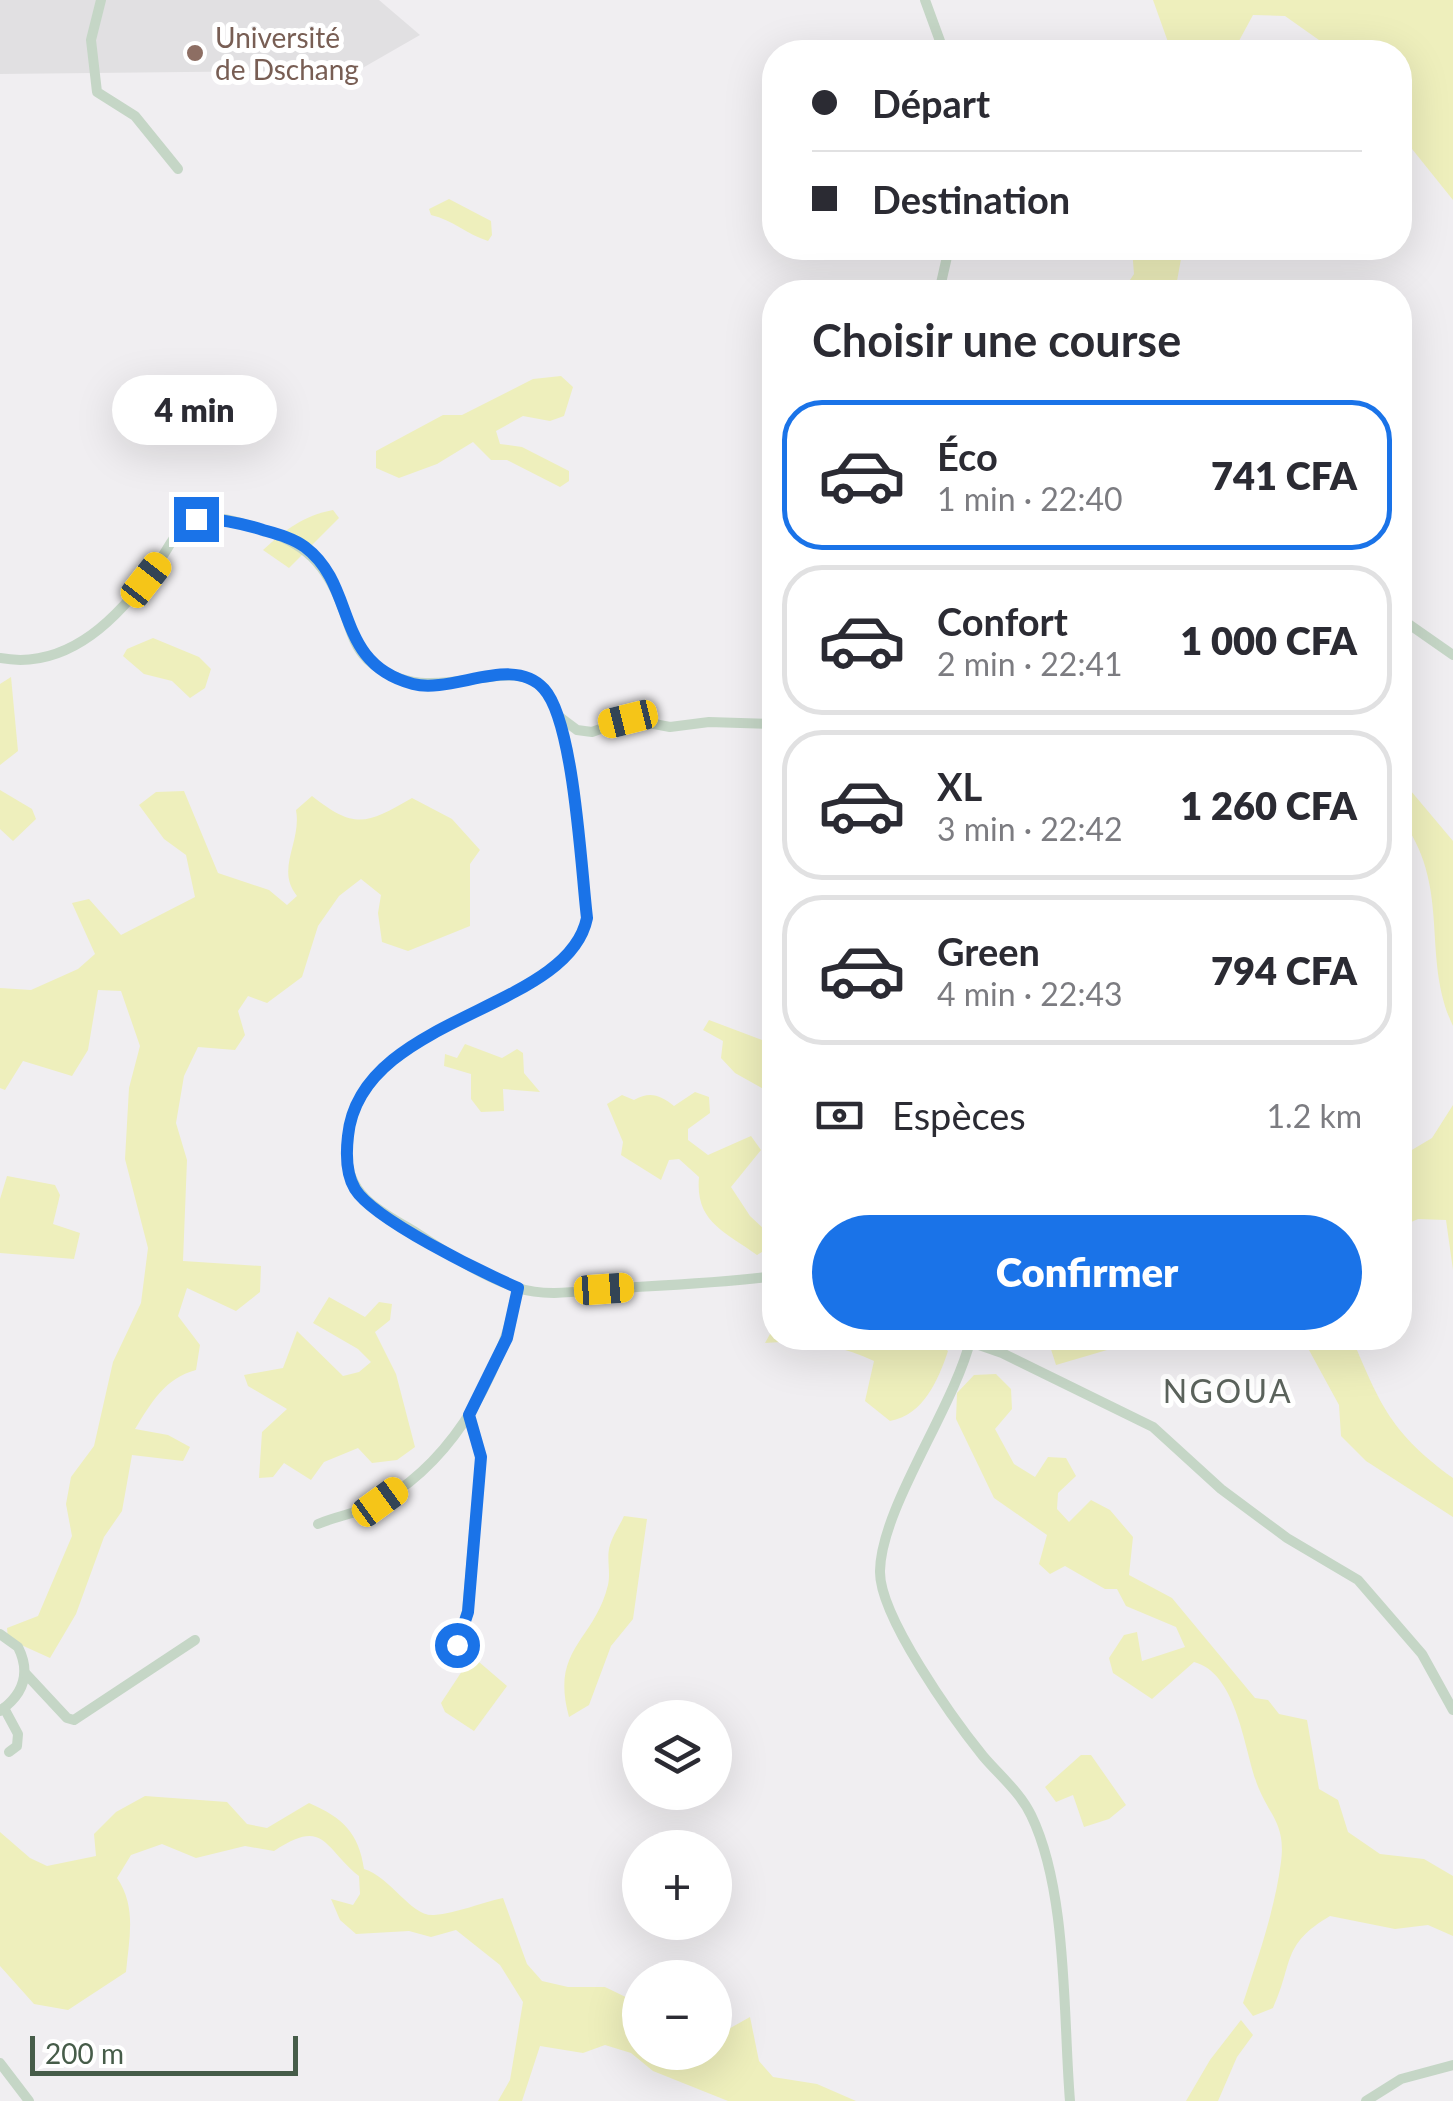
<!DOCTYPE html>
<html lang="fr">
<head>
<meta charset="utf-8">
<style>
	:root { --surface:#fff; --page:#f2f2f3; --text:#2b2b33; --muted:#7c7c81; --line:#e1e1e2; --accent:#1a73e8 }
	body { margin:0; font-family:Lato,sans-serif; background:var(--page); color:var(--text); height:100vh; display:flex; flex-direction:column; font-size:38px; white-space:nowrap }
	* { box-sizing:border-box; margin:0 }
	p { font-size:32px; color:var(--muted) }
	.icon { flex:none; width:55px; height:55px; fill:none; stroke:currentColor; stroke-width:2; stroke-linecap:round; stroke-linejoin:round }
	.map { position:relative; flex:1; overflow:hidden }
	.drawer { position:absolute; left:762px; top:280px; width:650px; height:1070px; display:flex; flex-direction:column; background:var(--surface); border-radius:40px; box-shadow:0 10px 40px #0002 }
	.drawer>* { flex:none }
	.hud { position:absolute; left:762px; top:40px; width:650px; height:220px; border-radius:40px; box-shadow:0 10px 40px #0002; display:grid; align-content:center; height:220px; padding:0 50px; background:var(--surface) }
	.controls { position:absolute; left:622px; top:1700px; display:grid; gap:20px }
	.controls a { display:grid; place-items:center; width:110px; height:110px; border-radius:50%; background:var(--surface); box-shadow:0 10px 40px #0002; font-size:50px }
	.scale { position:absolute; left:30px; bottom:25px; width:268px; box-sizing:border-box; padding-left:10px; border:5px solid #465c49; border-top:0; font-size:28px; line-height:35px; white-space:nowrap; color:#465c49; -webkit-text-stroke:8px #fff; paint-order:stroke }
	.end { position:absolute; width:45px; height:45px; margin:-22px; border:12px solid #1a73e8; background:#fff; box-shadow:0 0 0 5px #fff }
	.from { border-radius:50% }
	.bubble { position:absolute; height:70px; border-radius:35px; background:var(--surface); box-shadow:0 10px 40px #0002; font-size:32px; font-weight:800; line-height:70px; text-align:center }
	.car { position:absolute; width:30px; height:60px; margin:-30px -15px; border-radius:12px; box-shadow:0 0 8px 2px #0007; background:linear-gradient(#f5c518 24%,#345 0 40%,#f5c518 0 76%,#345 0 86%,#f5c518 0) }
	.hud b { display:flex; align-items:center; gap:35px; height:95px; font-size:38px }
	.hud b+b { border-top:2px solid var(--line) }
	.hud i { width:25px; height:25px; background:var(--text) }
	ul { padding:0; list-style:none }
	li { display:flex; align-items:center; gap:30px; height:150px; margin:0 20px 15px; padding:0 30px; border:5px solid var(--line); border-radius:40px }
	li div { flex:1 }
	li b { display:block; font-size:38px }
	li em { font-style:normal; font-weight:800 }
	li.on { border-color:var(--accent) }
	li>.icon { width:90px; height:90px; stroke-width:1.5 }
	h2 { padding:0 50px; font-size:45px; line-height:120px }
	.pay { display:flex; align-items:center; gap:25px; height:110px; padding:0 50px; font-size:38px }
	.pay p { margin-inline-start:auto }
	.action { display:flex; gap:20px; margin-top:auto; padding:20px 50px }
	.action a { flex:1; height:115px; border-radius:60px; background:var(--accent); color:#fff; font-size:40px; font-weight:800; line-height:115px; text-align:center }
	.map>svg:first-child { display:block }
</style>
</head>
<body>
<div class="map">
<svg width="1453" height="2101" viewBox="0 0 1453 2101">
	<rect width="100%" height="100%" fill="#f0eef1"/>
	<path fill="#e1e0e2" d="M0,0h379l41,35 -61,35 -359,4z"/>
	<g fill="#eeefbc">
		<path d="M1153,0h300v200l-53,-66v-82h-64l-51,-36 -32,-1 -20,37h-67l2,-10z"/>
		<path d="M449,199l42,22 1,14 -4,6c-22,-7 -35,-21 -57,-26l-2,-6z"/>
		<path d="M1132,248h51l-8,44h-53l12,-18z"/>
		<path d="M561,376l12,11 -9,29 -14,5 -27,-5 -27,15 4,13 22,3 47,24v10l-9,6 -53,-27h-16l-18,-18 -36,22 -38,14 -23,-10v-17l67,-36h19l71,-36z"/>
		<path d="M333,510l6,8 -50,50 -26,-18c23,-21 40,-34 70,-40z"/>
		<path d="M153,638l46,19 12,12 -6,19 -15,10 -18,-17 -28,-7 -21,-18 4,-7z"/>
		<path d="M11,677l7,74 -18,14v-81z"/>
		<path d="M1400,778l53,63v185c-33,-70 0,-139 -53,-209z"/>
		<path d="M0,790l32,19 4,10 -23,22 -13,-12z"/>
		<path d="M184,791l34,82 51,17 18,15 10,-9c-22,-27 5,-54 -1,-86l16,-14c43,34 55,28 100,2l40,21 28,31 -10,14v62l-62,25 -26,-9 -4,-29 3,-18 -20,-16 -22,17 -21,30 -16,51 -35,26 -19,-7 -10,15 7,24 -10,15 -37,-3 -14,29 -8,47 11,37 -4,101 78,5 -1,26 -24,19 -49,-23 -9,28 22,29 -4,25c-31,8 -45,33 -61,59l33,6 22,12 -7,14 -51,-6 -10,56 -18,26 -28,77 -26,44 -42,-19 -1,-11 31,-12 34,-80 -6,-32 5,-27 23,-31 19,-84 28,-59 7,-55 -23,-89 4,-71 11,-42 -19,-55 -23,-1 -10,60 -16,26 -49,-15 -18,29 -5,-2v-100l31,2 47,-21 17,-15 -23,-51 17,-4 32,36 74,-38 -9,-42 -22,-16 -25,-34 17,-13z"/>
		<path d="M709,1020l66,25v35l-8,11 -32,-18 -14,-15 2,-17 -20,-11z"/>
		<path d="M465,1044l37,14 15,-9 6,4 1,20 16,19 -37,-3 1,22 -23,1 -10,-13v-25l-27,-8 1,-12 12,4z"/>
		<path d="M695,1092l14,5 1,16 -22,16v11l20,15 43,-19 10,14 -30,37 19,29 25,23v5l-18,11c-33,-24 -62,-33 -58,-78l-20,-18 -10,1 -8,20 -40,-25 2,-13 -16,-38 15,-9 12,5c16,-9 26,-5 40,6z"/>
		<path d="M1453,1105v165l-7,-50 -28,-1 -18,8v-70l32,-19z"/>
		<path d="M7,1176l48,9 5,10 -7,29 27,9 -6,26 -74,-6v-54z"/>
		<path d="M329,1297l36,20 14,-15 13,2 -2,16 -15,12 21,42 19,73 -18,13 -25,3 -14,-15 -34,14 -13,18 -27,-17 -11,14 -14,1 3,-46 25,-23 -39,-23 -4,-11 39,-7 14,-37 46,45 16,-4 12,-10 -13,-13 -45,-26z"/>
		<path d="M775,1325v13h157l16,13c-10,30 -25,64 -58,70l-25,-20 9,-40c-36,-17 -70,-21 -109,-18z"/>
		<path d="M1065,1338h149l-73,2 -85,25 -7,-22z"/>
		<path d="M1273,1338h79c28,67 40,96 101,140v39l-87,-56 -25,-25 -2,-31 -30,-55z"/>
		<path d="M996,1374l15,15 1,20 -17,20 19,35 21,13 13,-20 18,1 10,18 -18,17 -1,16 12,13 22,-22 19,10 23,27 -4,38 43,23 83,100 13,2 11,14 28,6 12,69 19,11 10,32 32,22 44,5 29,17v60l-25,-11 -33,4 -65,-13c-49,29 -36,46 -57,92l-20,8 -10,-13c15,-45 32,-94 38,-141 5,-39 -12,-46 -24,-78 -13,-35 -20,-111 -63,-122l-42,37 -39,-26 -4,-15 15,-23 13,-3 5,29 43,-14 -9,-20 -50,-21 -9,-17h-12l-40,-23 -15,8 -11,-10 8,-29 -53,-37 -38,-79 1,-26 17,-18z"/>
		<path d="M624,1516l23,3 -14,100 -22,27 -22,59 -20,12c-19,-69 25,-75 39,-132 3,-13 -2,-28 2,-40 3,-10 10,-20 14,-29z"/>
		<path d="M472,1656l35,30 -33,45 -29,-19 -4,-9z"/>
		<path d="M1081,1755h10l35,50 -17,14 -25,8 -11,-32 -17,7 -11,-15z"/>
		<path d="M145,1796l82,6 20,22 20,4 42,-25c33,14 50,30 55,66 27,8 47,48 70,46 23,-2 46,-12 69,-17l24,66 15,17 26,6h37l35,17v48h75v-24l10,3 25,-14 9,44 14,16 44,7 39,17h-128l-75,-30 -22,-18 -26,-8 -22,8 -43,-7 -18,55h-24l12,-21 13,-78 -23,-37 -44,-35 -25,7 -22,-6 -53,3 -16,-14 -9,-21 22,6 7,-11 -1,-18c-36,-29 -34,-59 -85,-25l-29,-5 -49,12 -34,-14 -31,11 -14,23c20,29 12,61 9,94l-58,38 -34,-6 -34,-38v-134l30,26 17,8 49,-10 -2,-22 22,-22z"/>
		<path d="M1241,2020l12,15 -16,22 -19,44h-32l24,-41z"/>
	</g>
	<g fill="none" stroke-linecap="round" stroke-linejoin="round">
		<g stroke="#c5d6c6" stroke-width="10">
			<path d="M101,0l-10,40 6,52 38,24 43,53"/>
			<path d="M925,0l19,52"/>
			<path d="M939,292l10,-44"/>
			<path d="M1400,618l53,37"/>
			<path d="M0,658c70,13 121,-43 158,-95 11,-15 20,-39 40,-44 18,-5 42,4 59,9 48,14 70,36 87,84 6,17 10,34 23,47 61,57 142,-10 177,30 30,35 37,178 43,229 -19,97 -245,97 -240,237 1,41 33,56 65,75 33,21 68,46 106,58 30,10 67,2 98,0 54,-3 106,-5 159,-12"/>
			<path d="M561,718l16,12 15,2 36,-13 42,8 39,-5 66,2"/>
			<path d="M959,1338l43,15 151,74 68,62 66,49 71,42 64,74 31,56"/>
			<path d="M971,1338c-17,70 -90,170 -91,233 -1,45 74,149 103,185 16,19 37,36 48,59 37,76 32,202 39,286"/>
			<path d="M318,1524c21,-9 47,-12 66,-24 74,-45 118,-129 134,-212"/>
			<path d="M0,1634l18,13c13,26 6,47 -18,64"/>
			<path d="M457,1645l10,-34 14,-154 -12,-42"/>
			<path d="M26,1674l41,44 7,2 121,-80"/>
			<path d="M4,1708l14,26 -1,12 -8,6"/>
			<path d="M0,2063l29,38"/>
			<path d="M1366,2101l35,-22 52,-14"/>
		</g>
	</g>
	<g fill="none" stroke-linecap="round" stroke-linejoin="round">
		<path stroke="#1a73e8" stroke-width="12" d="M196,519c24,-1 45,4 67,11 14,4 30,8 42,17 53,40 28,116 108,137 40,10 100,-30 131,5 30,33 37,179 43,229 -19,94 -227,97 -239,218 -2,17 -2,38 7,53 19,31 127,83 163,99l-11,50 -38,77 12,42 -13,155 -11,33"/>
	</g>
	<circle fill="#8d6e63" stroke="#fff" stroke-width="4" cx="195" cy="53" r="10"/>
	<g text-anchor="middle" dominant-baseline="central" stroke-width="10" stroke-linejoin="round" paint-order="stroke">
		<g font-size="28" fill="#785e54" stroke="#fff" text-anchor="start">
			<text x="215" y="37">Université<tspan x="215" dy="32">de Dschang</tspan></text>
		</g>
		<g font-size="32" letter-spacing="2.5" fill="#5b635c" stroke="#fff">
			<text x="1228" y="1390">NGOUA</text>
		</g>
	</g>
</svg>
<div class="controls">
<a><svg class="icon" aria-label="layers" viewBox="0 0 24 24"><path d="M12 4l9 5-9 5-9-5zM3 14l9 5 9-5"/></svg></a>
<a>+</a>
<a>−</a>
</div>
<div class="scale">200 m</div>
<i class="end from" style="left:457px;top:1645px"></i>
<i class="end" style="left:196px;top:519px"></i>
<div class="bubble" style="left:112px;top:375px;width:165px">4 min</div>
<i class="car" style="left:146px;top:580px;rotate:38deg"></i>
<i class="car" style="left:628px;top:719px;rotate:256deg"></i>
<i class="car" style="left:604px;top:1289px;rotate:86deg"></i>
<i class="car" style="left:380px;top:1502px;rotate:54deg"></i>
<div class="hud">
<b><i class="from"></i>Départ</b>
<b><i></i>Destination</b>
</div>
<section class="drawer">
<h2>Choisir une course</h2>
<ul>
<li class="on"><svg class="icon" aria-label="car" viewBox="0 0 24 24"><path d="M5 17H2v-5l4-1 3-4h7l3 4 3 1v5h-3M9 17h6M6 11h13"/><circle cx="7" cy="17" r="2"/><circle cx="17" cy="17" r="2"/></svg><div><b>Éco</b><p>1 min · 22:40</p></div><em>741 CFA</em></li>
<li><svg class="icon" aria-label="car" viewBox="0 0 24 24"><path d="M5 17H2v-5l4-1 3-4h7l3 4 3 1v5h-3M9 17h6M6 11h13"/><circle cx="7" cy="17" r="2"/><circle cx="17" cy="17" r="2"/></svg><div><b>Confort</b><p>2 min · 22:41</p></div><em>1 000 CFA</em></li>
<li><svg class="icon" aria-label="car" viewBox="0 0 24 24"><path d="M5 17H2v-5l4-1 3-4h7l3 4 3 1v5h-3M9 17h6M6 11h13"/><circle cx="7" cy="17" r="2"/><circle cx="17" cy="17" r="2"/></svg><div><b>XL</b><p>3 min · 22:42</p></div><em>1 260 CFA</em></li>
<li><svg class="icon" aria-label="car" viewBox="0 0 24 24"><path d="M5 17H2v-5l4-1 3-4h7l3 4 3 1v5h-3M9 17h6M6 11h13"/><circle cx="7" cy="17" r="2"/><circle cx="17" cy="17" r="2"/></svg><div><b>Green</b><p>4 min · 22:43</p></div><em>794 CFA</em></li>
</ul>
<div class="pay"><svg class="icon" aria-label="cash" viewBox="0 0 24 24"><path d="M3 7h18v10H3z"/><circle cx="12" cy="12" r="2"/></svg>Espèces<p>1.2 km</p></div>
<div class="action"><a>Confirmer</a></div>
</section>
</div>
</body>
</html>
